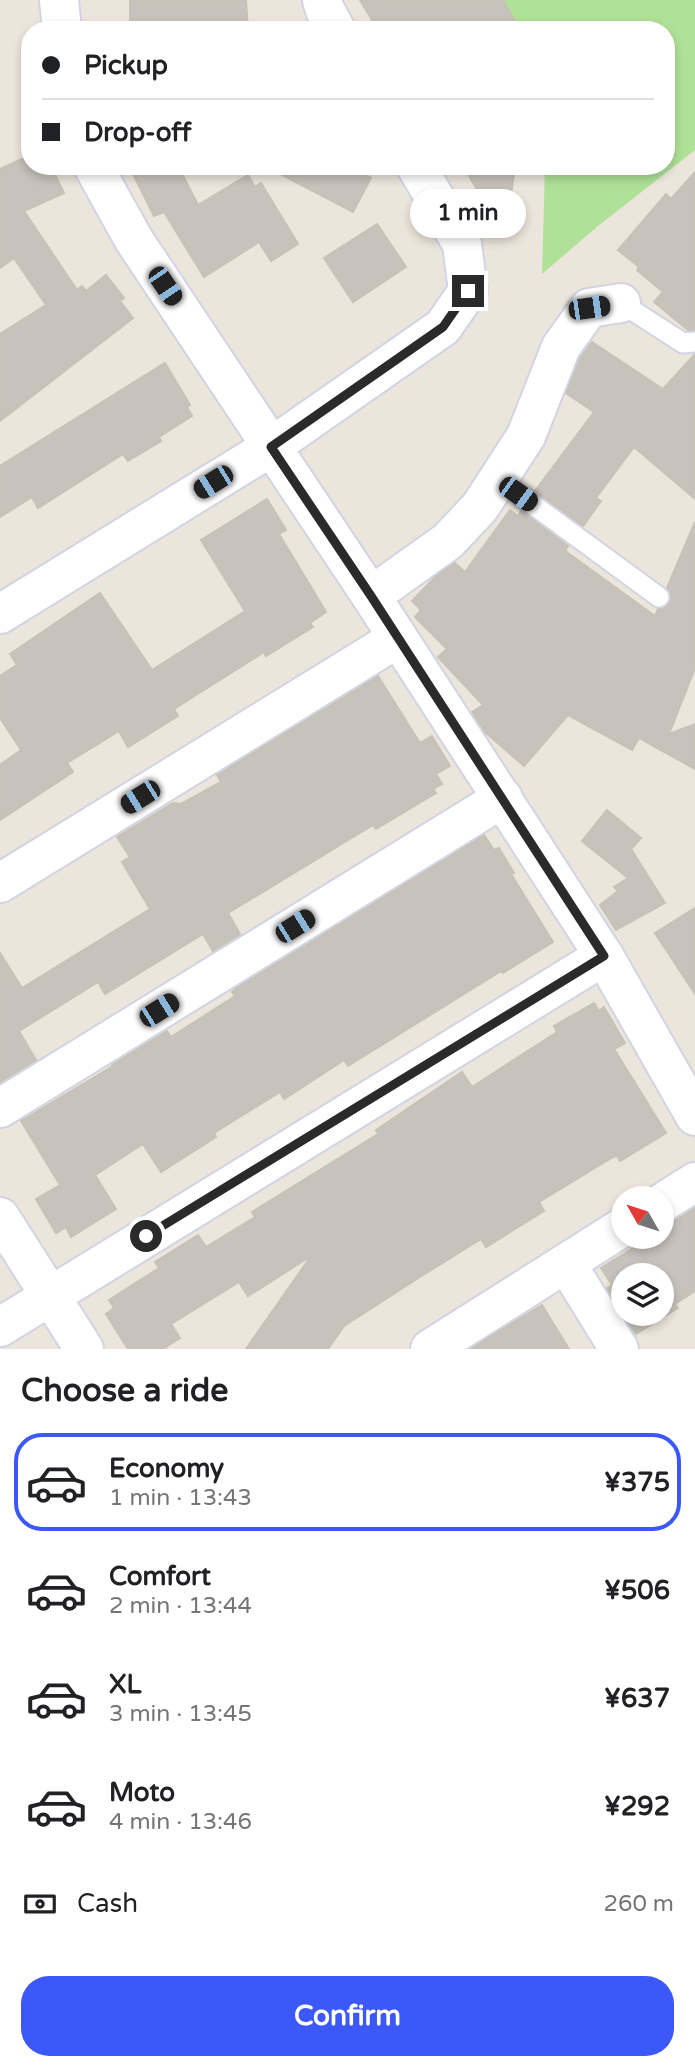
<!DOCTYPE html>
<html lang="en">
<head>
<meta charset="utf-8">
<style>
	:root { --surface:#fff; --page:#f6f6f6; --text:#202124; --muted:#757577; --line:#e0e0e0; --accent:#3c58f9 }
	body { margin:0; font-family:"Varela Round",sans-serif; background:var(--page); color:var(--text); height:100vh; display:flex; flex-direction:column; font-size:26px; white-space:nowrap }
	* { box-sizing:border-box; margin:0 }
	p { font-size:23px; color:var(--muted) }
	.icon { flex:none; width:38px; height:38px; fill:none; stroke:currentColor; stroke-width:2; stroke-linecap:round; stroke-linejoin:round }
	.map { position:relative; height:1349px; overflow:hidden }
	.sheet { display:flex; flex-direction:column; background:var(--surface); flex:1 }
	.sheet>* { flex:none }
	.banner { position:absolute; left:21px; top:21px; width:654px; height:154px; border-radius:28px; box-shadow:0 4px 10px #0003; display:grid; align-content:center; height:154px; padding:0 21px; background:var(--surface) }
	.needle { width:46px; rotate:309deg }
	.controls { position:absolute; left:611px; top:1186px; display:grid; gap:14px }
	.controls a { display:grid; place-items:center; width:63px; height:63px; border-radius:50%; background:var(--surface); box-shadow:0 4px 10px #0003; font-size:35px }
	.end { position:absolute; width:32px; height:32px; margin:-16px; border:9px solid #2a2a2a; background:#fff; box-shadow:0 0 0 4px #fff }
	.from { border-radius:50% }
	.bubble { position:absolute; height:49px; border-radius:24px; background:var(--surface); box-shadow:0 4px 10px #0003; font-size:23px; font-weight:800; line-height:49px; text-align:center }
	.car { position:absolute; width:21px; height:42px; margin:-21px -10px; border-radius:9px; box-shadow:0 0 5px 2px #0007; background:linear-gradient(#222 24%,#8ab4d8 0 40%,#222 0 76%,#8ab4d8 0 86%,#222 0) }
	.banner b { display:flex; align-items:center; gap:24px; height:66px; font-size:26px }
	.banner b+b { border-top:2px solid var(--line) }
	.banner i { width:18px; height:18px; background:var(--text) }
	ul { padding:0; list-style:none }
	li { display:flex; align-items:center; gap:21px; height:98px; margin:0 14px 10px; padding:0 7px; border:4px solid transparent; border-radius:28px }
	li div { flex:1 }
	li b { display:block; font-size:26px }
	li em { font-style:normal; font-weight:800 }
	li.current { border-color:var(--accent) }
	li>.icon { width:63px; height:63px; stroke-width:1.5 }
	h2 { padding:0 21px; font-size:32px; line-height:84px }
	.pay { display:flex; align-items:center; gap:18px; height:77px; padding:0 21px; font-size:26px }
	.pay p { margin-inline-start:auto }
	.action { display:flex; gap:14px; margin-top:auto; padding:14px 21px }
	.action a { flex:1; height:80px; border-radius:28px; background:var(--accent); color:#fff; font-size:28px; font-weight:800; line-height:80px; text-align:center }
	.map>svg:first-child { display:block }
</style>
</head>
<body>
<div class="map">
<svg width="695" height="1349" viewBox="0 0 695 1349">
	<rect width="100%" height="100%" fill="#ece5dc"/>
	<path fill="#afe298" d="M491,0h204v150l-97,76 -56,48 3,-108h122v-136h-159z"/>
	<g fill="#c7c2bb" stroke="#c7c2b5" stroke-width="2">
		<path d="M130,0h116l2,30h-118z"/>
		<path d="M360,0h143l17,30h-142z"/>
		<path d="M30,155v11h21l13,27 -40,18 53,79 5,-4 4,5 20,-16 18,23 -4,3 13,17 -133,103v-87l46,-29 -32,-47 -14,10v-99z"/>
		<path d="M129,166h49l20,39 50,-30 7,12 6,-4 37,61 -27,17 -12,-19 -55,35 -40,-65 -10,4z"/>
		<path d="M265,166h84l22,12 -18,34z"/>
		<path d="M463,166h52l-5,36 -27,-3z"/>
		<path d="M695,172v158h-7l-34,-28 9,-10 -26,-22 2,-3 -21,-17 48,-56 5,5z"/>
		<path d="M377,224l29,43 -53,35 -29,-44z"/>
		<path d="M592,342l71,47 32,-35v145l-61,-52 -38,51 5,3 -18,25 -48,-35 59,-79 -28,-19 14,-35z"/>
		<path d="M165,363l25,42 -3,2 5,9 -33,21 2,4 -33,20 -5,-7 -85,54 -6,-11 -32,20v-51z"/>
		<path d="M267,499l19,31 -7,4 47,78 -16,11 3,4 -47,29 -2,-4 -90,57 4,7 -50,31 -9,-16 -52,32 6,9 -73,48v-55l21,-15 -21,-32v-42l17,-11 -7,-11 90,-61 52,77 93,-59 -44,-71z"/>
		<path d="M510,510l8,6 3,-5 47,35 -3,4 3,3 87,63 3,-7 11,-5 2,-6 -4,-10 28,-66v146l-26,66 26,-10v45l-56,-31 -7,12 -64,-35 -44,51 -39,-34 -13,-20 11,-7 -45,-48 9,-8 -32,-32 6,-7 -9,-9 25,-26 18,-12 10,9z"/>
		<path d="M378,676l42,67 12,-7 18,30 -14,8 6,10 -9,5 3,4 -60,36 -3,-4 -145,88 12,21 -27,17 -10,-17 -98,60 -7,-12 -79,49 17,29 -36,22v-129l22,35 128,-79 -28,-47 8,-5 -13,-20 56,-34 8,1 40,-22 -4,-7z"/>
		<path d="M607,810l34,28 -10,11 34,54 -49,27 -16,-25 18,-14 -4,-4 14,-9 -46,-37z"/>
		<path d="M484,835l10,15 5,-2 15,25 -3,1 42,68 -50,31 -2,-2 -153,95 -4,-6 -60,39 -4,-7 -66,41 2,4 -55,35 -18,-28 -48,31 21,34 -45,28 -5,-10 -10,6 -20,-34 24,-14 -39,-64 92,-55 -1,-1 55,-34 4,6 64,-41 -3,-4 4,-4z"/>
		<path d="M695,908v86l-40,-61z"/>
		<path d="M594,1003l5,8 5,-4 21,36 -11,6 52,84 -46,28 -3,-5 -4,1 -74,45 5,9 -58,36 -5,-8 -61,38 -76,49 -16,23h-82l65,-93 -63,40 -9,-14 -68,42 9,14 -17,11h-35l-22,-35 8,-6 -5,-8 50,-32 -4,-6 43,-27 8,12 49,-30 -3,-5 126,-78 -2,-4 86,-58 10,15 85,-55 -3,-6z"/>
		<path d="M695,1208v83l-20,13 3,4 -42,26 -13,-20h39v-38h-39v38l-16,-26 5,-3 -11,-17 50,-31h11v-11l12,-5z"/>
		<path d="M542,1305l27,44h-98l18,-12z"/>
	</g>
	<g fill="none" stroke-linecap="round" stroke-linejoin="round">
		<g stroke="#d1d4e3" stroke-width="23">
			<g id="service">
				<path d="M621,303l62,40 12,-1"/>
				<path d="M498,479l161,118"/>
			</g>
		</g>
		<g stroke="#d1d4e3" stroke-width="42">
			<g id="minor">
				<path d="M371,596l77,-55 32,-34 46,-71 35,-89 28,-39 32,-5"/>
				<path d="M0,883l398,-245"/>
				<path d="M0,1108l503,-310"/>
				<path d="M662,1203l33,-21"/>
				<path d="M566,1263l53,86"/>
				<path d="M0,1327l604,-371"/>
				<path d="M430,1349l193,-122"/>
			</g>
		</g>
		<g stroke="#d1d4e3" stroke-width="42">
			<g id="tertiary">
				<path d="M59,0l3,30"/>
				<path d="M322,0l3,10 11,20"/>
				<path d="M93,166l41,74 237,356 233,360 91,160"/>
				<path d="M0,614l271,-167 172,-120 25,-36 -6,-47 -46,-78"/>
				<path d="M0,1217l84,132"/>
			</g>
		</g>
		<use href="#service" stroke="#fff" stroke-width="19"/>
		<use href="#minor" stroke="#fff" stroke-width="38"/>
		<use href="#tertiary" stroke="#fff" stroke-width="38"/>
	</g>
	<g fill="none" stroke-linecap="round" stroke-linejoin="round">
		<path stroke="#2a2a2a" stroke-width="9" d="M146,1236l458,-280 -233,-360 -100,-149 172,-120 25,-36"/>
	</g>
</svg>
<div class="controls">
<a><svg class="needle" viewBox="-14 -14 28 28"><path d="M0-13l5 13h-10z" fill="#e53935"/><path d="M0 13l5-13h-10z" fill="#757577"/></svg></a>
<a><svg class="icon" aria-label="layers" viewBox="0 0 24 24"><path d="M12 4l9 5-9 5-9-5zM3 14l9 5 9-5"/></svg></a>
</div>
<i class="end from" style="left:146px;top:1236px"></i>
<i class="end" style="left:468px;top:291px"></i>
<div class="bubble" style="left:410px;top:189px;width:116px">1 min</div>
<i class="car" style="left:165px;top:286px;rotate:146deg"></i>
<i class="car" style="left:589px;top:308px;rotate:82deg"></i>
<i class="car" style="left:213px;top:482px;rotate:238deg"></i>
<i class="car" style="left:518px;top:494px;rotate:126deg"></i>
<i class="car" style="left:140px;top:797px;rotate:238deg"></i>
<i class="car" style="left:295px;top:926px;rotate:58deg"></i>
<i class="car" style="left:159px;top:1010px;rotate:58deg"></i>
<div class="banner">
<b><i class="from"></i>Pickup</b>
<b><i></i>Drop-off</b>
</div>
</div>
<section class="sheet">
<h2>Choose a ride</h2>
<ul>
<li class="current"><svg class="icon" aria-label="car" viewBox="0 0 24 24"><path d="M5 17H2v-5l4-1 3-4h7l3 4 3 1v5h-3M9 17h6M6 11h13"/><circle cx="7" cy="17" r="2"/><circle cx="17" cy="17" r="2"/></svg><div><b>Economy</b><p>1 min · 13:43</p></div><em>¥375</em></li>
<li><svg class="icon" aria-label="car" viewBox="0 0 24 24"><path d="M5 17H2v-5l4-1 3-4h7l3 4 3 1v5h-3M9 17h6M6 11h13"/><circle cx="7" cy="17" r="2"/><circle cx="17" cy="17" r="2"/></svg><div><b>Comfort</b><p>2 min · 13:44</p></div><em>¥506</em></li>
<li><svg class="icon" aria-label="car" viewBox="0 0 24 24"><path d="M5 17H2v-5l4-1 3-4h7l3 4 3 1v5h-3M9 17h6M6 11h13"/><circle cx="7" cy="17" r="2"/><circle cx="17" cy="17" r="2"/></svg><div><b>XL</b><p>3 min · 13:45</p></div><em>¥637</em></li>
<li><svg class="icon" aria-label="car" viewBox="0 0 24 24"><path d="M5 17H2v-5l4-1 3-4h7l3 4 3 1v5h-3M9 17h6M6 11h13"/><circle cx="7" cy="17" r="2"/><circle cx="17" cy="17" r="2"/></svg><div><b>Moto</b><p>4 min · 13:46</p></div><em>¥292</em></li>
</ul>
<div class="pay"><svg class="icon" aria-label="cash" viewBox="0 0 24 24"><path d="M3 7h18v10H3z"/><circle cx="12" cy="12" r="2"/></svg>Cash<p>260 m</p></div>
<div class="action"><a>Confirm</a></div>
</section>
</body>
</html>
